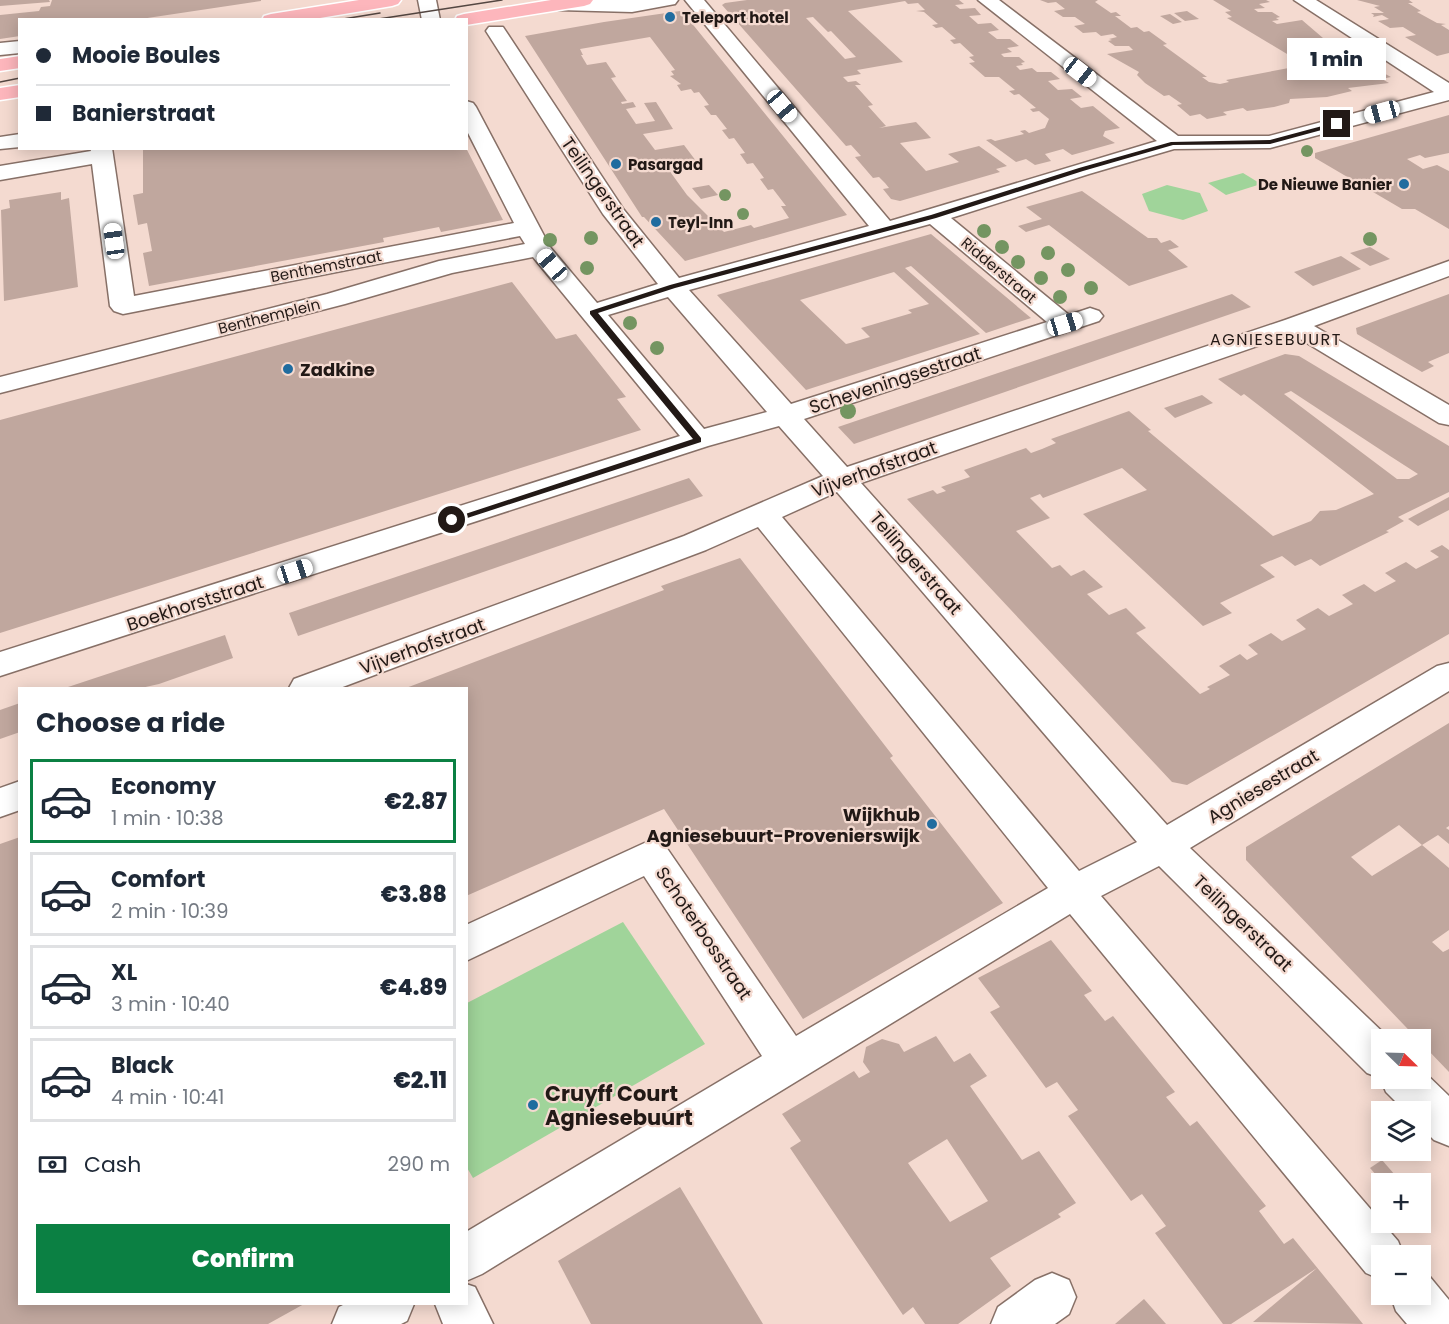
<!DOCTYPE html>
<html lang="en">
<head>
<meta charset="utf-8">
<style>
	:root { --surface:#fff; --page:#f6f6f7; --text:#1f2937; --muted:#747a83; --line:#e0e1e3; --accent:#0b8043 }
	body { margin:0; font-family:Poppins,sans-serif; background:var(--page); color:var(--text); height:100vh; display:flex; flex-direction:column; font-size:22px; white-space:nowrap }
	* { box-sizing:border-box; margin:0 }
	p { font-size:20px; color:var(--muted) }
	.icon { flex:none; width:33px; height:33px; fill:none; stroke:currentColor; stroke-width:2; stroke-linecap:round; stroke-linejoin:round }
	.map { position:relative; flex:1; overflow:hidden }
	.side { position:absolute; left:18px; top:687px; width:450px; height:618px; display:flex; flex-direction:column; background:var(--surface); border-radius:0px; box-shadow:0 3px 15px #0003 }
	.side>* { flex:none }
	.hud { position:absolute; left:18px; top:18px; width:450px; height:132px; border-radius:0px; box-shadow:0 3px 15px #0003; display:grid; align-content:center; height:132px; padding:0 18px; background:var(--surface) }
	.needle { width:39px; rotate:113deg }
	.buttons { position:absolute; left:1371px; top:1029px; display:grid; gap:12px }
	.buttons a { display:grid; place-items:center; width:60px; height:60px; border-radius:0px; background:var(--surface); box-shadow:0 3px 15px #0003; font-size:30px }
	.end { position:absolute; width:27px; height:27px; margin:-14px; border:8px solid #221916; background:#fff; box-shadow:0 0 0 3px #fff }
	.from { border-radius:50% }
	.bubble { position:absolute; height:42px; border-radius:0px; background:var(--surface); box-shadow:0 3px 15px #0003; font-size:20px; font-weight:800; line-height:42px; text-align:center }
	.car { position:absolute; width:18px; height:36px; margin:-18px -9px; border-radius:8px; box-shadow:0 0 4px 2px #0007; background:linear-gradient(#fff 24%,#345 0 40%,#fff 0 76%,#345 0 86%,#fff 0) }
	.hud b { display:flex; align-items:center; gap:21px; height:57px; font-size:22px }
	.hud b+b { border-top:2px solid var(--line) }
	.hud i { width:15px; height:15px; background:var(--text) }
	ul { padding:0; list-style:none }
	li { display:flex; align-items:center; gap:18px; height:84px; margin:0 12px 9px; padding:0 6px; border:3px solid var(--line); border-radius:0px }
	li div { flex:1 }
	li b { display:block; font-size:22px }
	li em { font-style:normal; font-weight:800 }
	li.active { border-color:var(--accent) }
	li>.icon { width:54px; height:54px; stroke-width:1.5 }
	h2 { padding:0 18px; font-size:27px; line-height:72px }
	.pay { display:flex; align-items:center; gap:15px; height:66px; padding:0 18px; font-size:22px }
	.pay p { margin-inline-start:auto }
	.cta { display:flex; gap:12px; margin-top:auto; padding:12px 18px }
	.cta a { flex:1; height:69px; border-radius:0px; background:var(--accent); color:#fff; font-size:24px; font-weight:800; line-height:69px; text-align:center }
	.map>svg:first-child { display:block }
</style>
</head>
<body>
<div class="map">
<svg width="1449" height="1324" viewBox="0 0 1449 1324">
	<rect width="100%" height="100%" fill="#f4dad0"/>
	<g fill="#a0d49a">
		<path d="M1243,173l18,11 -35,11 -18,-12z"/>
		<path d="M1167,185l33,8 8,18 -25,9 -34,-9 -7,-17z"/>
		<path d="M623,922l82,122 -232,134 -7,-12 1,-163z"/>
	</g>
	<g fill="#c0a79e" fill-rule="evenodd">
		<path d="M0,0h49l1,2 -50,4z"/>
		<path d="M52,0h209v1l-127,19h-114v16l-20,3v-24l39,-4 2,-4 9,-1z"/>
		<path d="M747,0h212l5,4 -9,1 5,4 15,-1 6,7 -12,1 9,8 13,-1 8,7 -11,2 9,7h13l9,7 -12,2 5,4 -11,2 3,3h15l6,5 -4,1 2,2 -7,1 4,4 12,-2 5,4h14l9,7 -12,2 10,9 14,-1 10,8 -12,2 6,5 5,4 12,-2 27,22 -15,3 -2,5 12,7 -43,12 -9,-6 -18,5 6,7 -16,4 -9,-6 -10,3 -30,-22 5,-1 4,2 29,-7 -4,-3 5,-1 4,3 16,-5 4,-9 -10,-8 -6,1 -3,-3 6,-1 -17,-14 -5,1 -5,-4 6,-1 -16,-13h-14l-16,-14 6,-1 -6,-5 5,-1 -14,-13 -6,1 -4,-4 6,-1 -14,-12 -6,1 -4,-3 6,-1 -14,-12 -8,-1 9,-1 -7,-7 -10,1 -3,-3 -57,10 55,51 -46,8 4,4 -18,3 5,5 8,-1 5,4h-6l18,20 -5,1 18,20 -7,2 37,-6 15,16 -31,5 26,28 33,-9 -11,-8 31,-8 28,20 -11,3 4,3 -100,29 -9,-2 -8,-10 6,-1 -4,-5 -6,-6 -6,1 -18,-21 6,-1 -10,-11 -5,1 -124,-141 3,-2zM813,17l15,15 3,-1 25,26 -11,2 -39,-41z"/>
		<path d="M1040,0h58l-3,2 16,11 5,-1 5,4h-6l16,12 6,-1 7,5 5,-1 18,13 -4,1 44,32h-5l7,5 11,2 9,-2 -3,-2 68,-13 3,3 10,-2 1,-5 -7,-4 -4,1 -70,-42 5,-1 -7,-5 6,-1 -18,-11h53l4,2 -11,2 6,4 -11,1 4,3h14l8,5 -4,1 3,2 -7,1 5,3 25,-4 21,18 22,8 17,12 -5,1 34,18 -9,2 7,4 -41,5 4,3 -25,6 -37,2 -1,4 -15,4 -27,4 -4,-3 -20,4 4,3 -20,4 -7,-5 -10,2 -13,-11 5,-1 -13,-9 -5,1 -19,-13 -8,-8 2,-3 -32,-18 26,-4 -4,-4h-14l-7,-5 4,-1 -3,-1 8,-2 -4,-3 -12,2 -5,-4 -13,1 -9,-7 11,-2 -10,-7h-12l-9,-6 11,-2 -9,-7 -8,1z"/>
		<path d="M1357,0h52l4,3h-5l13,8 -4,1 20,11 9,1 -5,1 8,5v23l-12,3 -32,-19 11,-2 -13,-8 -13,1 -12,-7 11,-2 -7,-4 -9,2 1,-2 -3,-2h13l-10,-6 6,-1z"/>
		<path d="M680,11l10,10 157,194 -162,46 -41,-44h-2l-117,-181 79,-14zM650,37l25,33 -4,1 3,4 -4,1 11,8 -4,1 4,6 10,-2 3,4 5,-1 10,13 -5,1 7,9h5l11,14 -5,1 3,4 4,5 5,-1 11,15 -5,1 7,10 6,-1 11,15 -4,1 8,11 5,-1 13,17h-5l8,12 -35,10 -3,-3 -27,7 -37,-37 -21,-29 30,-5 -12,-16 -29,5 -12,-16 30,-5 -17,-27 -12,1 11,18 -19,3 -10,-15 10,-2 -3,-5 -11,2 -1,-2 6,-1 -16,-23 5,-1 -10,-15 -19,3 -6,-10h2l-3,-6z"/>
		<path d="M1187,11l12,8 -14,2 -11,-8z"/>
		<path d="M1170,14l12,8 -9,2 -13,-8z"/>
		<path d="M1449,115v38l-24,5 -5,-3 -13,4 16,10 14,-4 12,6v58l-34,-20h-13l-87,-51v-5z"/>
		<path d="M143,148h323l37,72 -62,12 -2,-5 -56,11 1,4 -235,44 -6,-33 9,-2 -5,-28 -9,2 -5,-30 10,-2z"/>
		<path d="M709,185l9,10 -17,4 -9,-11z"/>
		<path d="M1082,191l66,47h9l4,5 9,-3 9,7 -11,3 20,17 -59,19 -80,-61 -23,7 -8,-6 24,-7 -16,-12z"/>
		<path d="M61,192v8l8,-2 9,89 -74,14 -3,-91 9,-2 -1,-8z"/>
		<path d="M931,234l100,84 -45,15 -75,-67 -6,2 75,66 -174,56 -89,-95zM894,272l35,32 -21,6 4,3 -51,15 9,9 -20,6 -4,1 -46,-44z"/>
		<path d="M1370,247l20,12 -20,7 -20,-13z"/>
		<path d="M1341,256l20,13 -48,17 -19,-14z"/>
		<path d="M512,282l44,57 20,-5 50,63 -9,2 24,31 -641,203v-213z"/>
		<path d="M1232,294l19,13 -397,137 -16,-17z"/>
		<path d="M1449,294v59l-21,9 6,4 -12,6 -65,-38 -1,-6z"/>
		<path d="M1285,354l14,2 150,90v46l-51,25 6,4 -18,10 3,1 -69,34 -9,-7 -16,7 -13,-10 -22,9 15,12 -55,26 12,10 -29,13 -120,-112 64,-24 -25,-22 -79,30 -3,-4 -10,4 20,20 -34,13 36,37 8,-3 11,11 13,-6 19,17 -16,7 22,21 17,-7 20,20 -10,5 64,61 10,-5 -3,-2 23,-12 -11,-9 21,-12 7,6 11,-6 -10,-9 23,-12 11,8 24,-12 -10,-9 22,-12 11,8 24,-12 -11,-9 22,-11 11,8 21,-11 -11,-8 21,-11 10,7 23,-12 -9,-6 12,-6 7,5v84l-262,151 -15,-3 -265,-283 26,-9 4,4 9,-3 -5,-4 29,-10 -6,-7 62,-22 5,5 11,-4 14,-6 -5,-4 78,-28 22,19 -3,1 125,105 38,-15 9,-10 16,-1 38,-16 -130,-100 -3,2 -23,-17zM1291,391l99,65 28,18 -9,5h-12l-113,-85z"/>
		<path d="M1202,395l11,8 -38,15 -11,-10z"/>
		<path d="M689,478l14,18 -405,140 -9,-23z"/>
		<path d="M1449,497v13l-31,16 -10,-7z"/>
		<path d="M740,558l153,198 -3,2 113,145 -200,116 -139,-210 -198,87v-208h-60l258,-98 -3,-4z"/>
		<path d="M225,635l8,23 -74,26 -18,4h-76z"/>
		<path d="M20,703v29l-20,7v-29z"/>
		<path d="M1449,723v103l-3,2 3,2v14l-11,-9 -16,10 -23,-20 -48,32 21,19 50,-31 27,23v62l-17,12 11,10 6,-3v123l-203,-212v-13z"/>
		<path d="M20,837v467h284l-36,20h-268v-480z"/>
		<path d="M1051,940l41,51 -8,4 21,26 8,-5 62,76 -9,5 24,29 7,-5 69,85 -7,5 25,33 9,-6 70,86 -110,-2 64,-54 -86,56h-8l-68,-91 11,-7 -24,-32 -11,7 -63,-85 10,-6 -21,-28 -11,6 -56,-76 10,-5 -22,-29z"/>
		<path d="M936,1036l18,26 16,-9 17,23 -17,10 52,74 17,-9 37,52 -18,11 3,3 -71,41 21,28 -53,38h-33l-12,-17 -10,8 -113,-167 11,-7 -19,-27 72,-43 5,7 11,-6 -7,-10 3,-15 16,-8 17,5 5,8zM947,1139l41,62 -38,21 -42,-59z"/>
		<path d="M1382,1160l13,15 -12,8 -13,-15z"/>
		<path d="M680,1187l83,137h-172l-33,-63z"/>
		<path d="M1144,1299l22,25h-51z"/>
	</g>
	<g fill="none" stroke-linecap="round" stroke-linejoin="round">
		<g stroke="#877067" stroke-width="3">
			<g id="minor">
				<path d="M418,0h18l4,20h-18z"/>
				<path d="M552,0h126l-3,4 -43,8 -73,-2 -7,-2 -2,-4z"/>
				<path d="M685,0h19l186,221 267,-80 -179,-141h21l179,136h91l165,-44 -140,-92h22l133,83v17l-179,48 -96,1 -85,25 -138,44 118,97 21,-7 9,3 4,5 -4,5 -295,98 43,48 438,-147 164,-59v15l-135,50 135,79v20l-10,-2 -147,-89 -431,149 306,342 270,-159 12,-3v28l-259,157 201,192h-9v38h38v-10l29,28v50l-15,-6 -14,-14v-14h-14l-20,-20 -6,-14 -13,-5 -208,-207 -58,30 297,345 6,15h-22v24l-16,-7 -296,-359 -588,360 -16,7v-49l296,-176 -118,-180 -178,85v-36l185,-85 13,4 132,192 252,-148 -290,-361 -52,23 -366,138h-51l5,-9 390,-143 139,-60 -44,-50 -71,20 -708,230v-24l680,-216 -147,-179 -81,16 -107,31 -345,89v-16l327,-83 112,-33 86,-17 -5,-8 -397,78 -9,-3 -4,-5 -18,-142 -92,16v-14l91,-15 -1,-3h22l22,148 380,-73 -48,-94v-28l7,2 3,4 74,140 47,56 61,-19 -55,-70 -117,-183 3,-4h14l121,183 55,68 190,-52zM930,224l117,98 -256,82 -102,-114zM668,297l99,115 -63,17 -96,-114zM837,492l300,350 -58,29 -297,-354z"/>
				<path d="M20,41v12l-20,2v-12z"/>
				<path d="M20,134v13l-20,2v-12z"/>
				<path d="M20,781v29l-20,7v-29z"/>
				<path d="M1052,1273l17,7 7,17 -7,17 -14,10h-64l7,-17 37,-27z"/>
				<path d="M1420,1274l10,3 19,23v24h-42l-11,-13 -6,-17h30z"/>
				<path d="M466,1284l9,3 18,37h-50l-8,-20h31z"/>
				<path d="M345,1304h69l-7,17 -6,3h-69l7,-17z"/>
			</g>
		</g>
		<g stroke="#fff" stroke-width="3">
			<g id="major">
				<path d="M359,0h42l-3,4 -6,2 -84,14h-46l2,-4 7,-2z"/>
				<path d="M551,0h42l-3,4 -6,2 -118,19v-5h-11l2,-4 7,-2z"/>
				<path d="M20,56v12l-20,3v-12z"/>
				<path d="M20,85v12l-20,3v-12z"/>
			</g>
		</g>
		<use href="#minor" fill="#fff" fill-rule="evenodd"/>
		<use href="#major" fill="#fdb6bc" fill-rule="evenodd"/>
		<g stroke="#544742" stroke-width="1.5">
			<path d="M337,20l43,-7"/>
			<path d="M372,20l130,-20"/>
			<path d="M0,82l20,-4"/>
		</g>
	</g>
	<g fill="#749561">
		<circle cx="1307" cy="151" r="6"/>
		<circle cx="725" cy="195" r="6"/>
		<circle cx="743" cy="214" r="6"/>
		<circle cx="984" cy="231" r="7"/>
		<circle cx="591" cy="238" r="7"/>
		<circle cx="1370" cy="239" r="7"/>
		<circle cx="550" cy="240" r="7"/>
		<circle cx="1002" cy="247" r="7"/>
		<circle cx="1048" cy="253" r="7"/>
		<circle cx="1018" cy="262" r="7"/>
		<circle cx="587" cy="268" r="7"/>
		<circle cx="1068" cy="270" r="7"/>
		<circle cx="1041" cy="278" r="7"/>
		<circle cx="1091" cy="288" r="7"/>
		<circle cx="1060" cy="297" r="7"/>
		<circle cx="630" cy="323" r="7"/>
		<circle cx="657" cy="348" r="7"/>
		<circle cx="848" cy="411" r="8"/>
	</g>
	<path fill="#221916" d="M1337,122l3,3 -70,19 -97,1 -90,26 -147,47 -261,70 -77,25 103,125v4l-246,80 -8,-2 246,-81 -103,-125v-3l80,-26 261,-70 148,-47 92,-26 99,-2z"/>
	<g fill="#206c9f" stroke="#f4dad0" stroke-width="2">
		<circle cx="670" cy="17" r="6"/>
		<circle cx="616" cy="164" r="6"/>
		<circle cx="1404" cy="184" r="6"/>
		<circle cx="656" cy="222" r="6"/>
		<circle cx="288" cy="369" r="6"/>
		<circle cx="932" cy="824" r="6"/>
		<circle cx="533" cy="1105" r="6"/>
	</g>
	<g text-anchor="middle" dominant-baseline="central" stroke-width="4.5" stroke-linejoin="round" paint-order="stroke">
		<g font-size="15" font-weight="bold" fill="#221916" stroke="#f4dad0" text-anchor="start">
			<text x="682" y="17">Teleport hotel</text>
			<text x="628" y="164">Pasargad</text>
			<text x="1392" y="184" text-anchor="end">De Nieuwe Banier</text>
			<text x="668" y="222">Teyl-Inn</text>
		</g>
		<g font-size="15" fill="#221916" stroke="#f4dad0">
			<text transform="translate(326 266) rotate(-11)">Benthemstraat</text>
			<text transform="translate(999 270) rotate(40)">Ridderstraat</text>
			<text transform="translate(269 316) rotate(-14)">Benthemplein</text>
		</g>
		<g font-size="16" letter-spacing="1.5" fill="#221916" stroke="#f4dad0">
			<text x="1276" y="339">AGNIESEBUURT</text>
		</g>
		<g font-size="18" fill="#221916" stroke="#f4dad0">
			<text transform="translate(603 192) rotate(55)">Teilingerstraat</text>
			<text transform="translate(895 380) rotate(-18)">Scheveningsestraat</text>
			<text transform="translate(874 469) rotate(-20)">Vijverhofstraat</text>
			<text transform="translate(916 563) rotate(49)">Teilingerstraat</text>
			<text transform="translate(195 603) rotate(-18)">Boekhorststraat</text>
			<text transform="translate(422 646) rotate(-20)">Vijverhofstraat</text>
			<text transform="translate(1263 786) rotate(-31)">Agniesestraat</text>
			<text transform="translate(1243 923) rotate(44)">Teilingerstraat</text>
			<text transform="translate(704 933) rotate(56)">Schoterbosstraat</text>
		</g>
		<g font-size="18" font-weight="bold" fill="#221916" stroke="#f4dad0" text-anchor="start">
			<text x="300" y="369">Zadkine</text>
			<text x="920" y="814" text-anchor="end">Wijkhub<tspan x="920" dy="21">Agniesebuurt-Provenierswijk</tspan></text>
		</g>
		<g font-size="21" font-weight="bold" fill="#221916" stroke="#f4dad0" text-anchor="start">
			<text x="545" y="1093">Cruyff Court<tspan x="545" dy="24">Agniesebuurt</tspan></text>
		</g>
	</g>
</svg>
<div class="buttons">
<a><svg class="needle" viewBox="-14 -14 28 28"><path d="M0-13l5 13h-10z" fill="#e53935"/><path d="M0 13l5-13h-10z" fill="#747a83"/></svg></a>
<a><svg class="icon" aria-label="layers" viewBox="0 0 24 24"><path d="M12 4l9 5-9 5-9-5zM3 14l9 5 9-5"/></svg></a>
<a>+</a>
<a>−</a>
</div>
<i class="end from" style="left:452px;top:520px"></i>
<i class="end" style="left:1337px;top:124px"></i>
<div class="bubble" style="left:1287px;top:38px;width:99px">1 min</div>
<i class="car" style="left:1080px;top:72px;rotate:128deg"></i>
<i class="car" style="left:782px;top:106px;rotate:140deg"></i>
<i class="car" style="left:1382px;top:112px;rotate:255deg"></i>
<i class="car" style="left:114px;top:241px;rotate:352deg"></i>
<i class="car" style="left:552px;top:265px;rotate:319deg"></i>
<i class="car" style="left:1065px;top:324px;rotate:73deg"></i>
<i class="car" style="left:295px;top:571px;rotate:72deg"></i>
<div class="hud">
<b><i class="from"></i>Mooie Boules</b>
<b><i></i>Banierstraat</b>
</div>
<section class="side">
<h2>Choose a ride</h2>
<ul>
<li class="active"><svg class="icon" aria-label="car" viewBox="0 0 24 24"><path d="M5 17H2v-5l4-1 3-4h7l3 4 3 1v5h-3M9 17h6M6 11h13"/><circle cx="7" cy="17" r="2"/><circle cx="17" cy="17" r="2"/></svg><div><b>Economy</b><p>1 min · 10:38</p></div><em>€2.87</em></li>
<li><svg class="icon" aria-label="car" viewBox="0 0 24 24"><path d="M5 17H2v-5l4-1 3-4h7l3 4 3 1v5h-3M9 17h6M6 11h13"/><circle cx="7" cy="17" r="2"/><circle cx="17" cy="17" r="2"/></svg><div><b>Comfort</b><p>2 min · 10:39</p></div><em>€3.88</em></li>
<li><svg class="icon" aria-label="car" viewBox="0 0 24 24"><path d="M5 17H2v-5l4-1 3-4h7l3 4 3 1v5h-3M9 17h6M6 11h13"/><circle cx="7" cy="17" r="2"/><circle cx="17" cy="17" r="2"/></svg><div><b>XL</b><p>3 min · 10:40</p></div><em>€4.89</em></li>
<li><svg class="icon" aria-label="car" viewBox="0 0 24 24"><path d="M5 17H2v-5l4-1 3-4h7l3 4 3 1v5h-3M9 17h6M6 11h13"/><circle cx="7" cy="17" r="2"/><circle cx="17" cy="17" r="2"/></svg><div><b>Black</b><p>4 min · 10:41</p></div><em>€2.11</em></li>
</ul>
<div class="pay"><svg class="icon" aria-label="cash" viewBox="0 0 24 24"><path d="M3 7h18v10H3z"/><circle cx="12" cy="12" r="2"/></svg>Cash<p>290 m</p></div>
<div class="cta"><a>Confirm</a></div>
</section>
</div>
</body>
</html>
